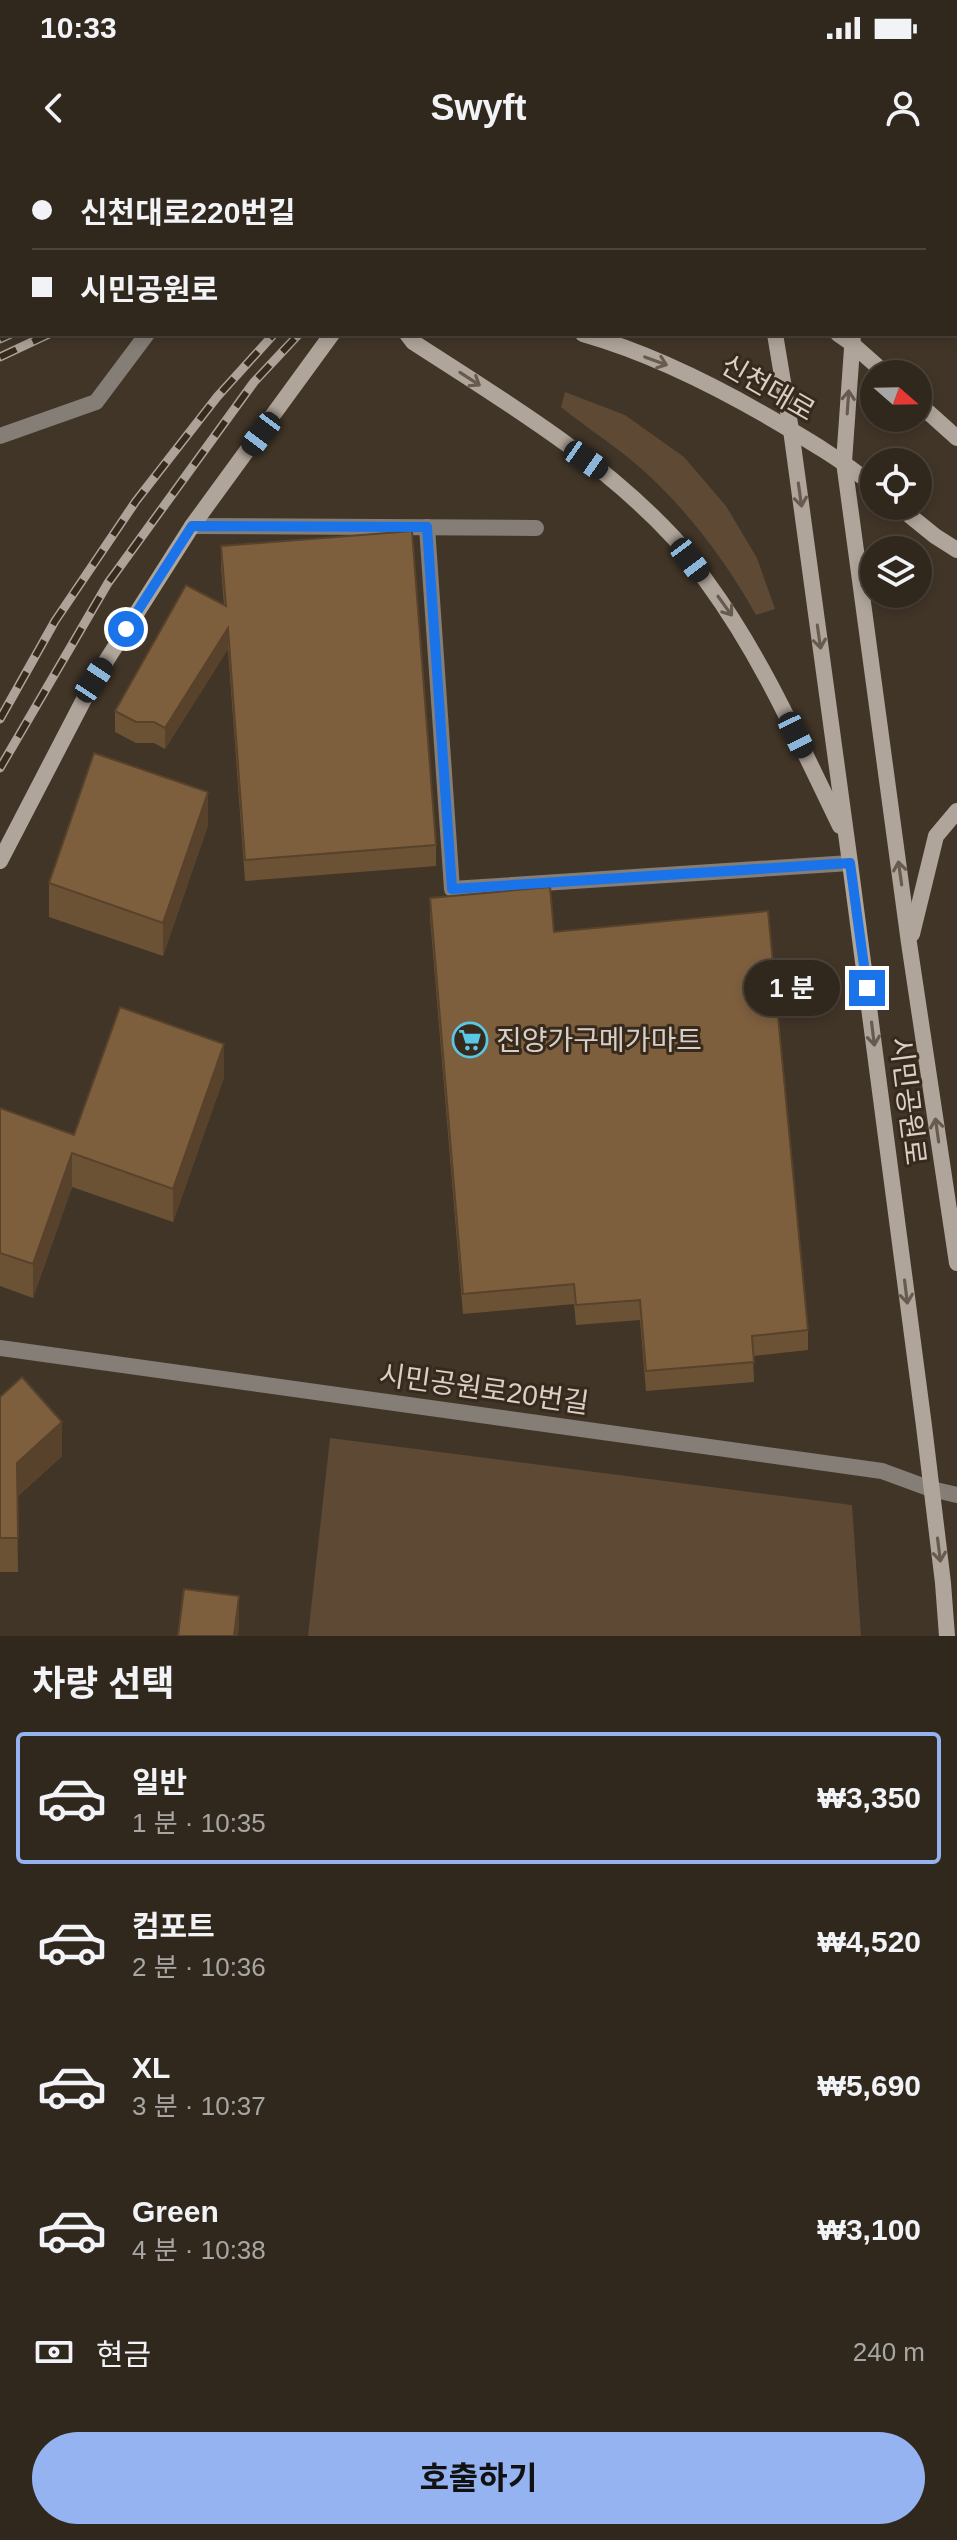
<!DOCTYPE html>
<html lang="ko">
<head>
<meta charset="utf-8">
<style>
	:root { --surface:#31281d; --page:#393026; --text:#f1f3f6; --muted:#a8a6a4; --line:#4c443b; --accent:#95b2f1 }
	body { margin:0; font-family:Arial,"Noto Sans KR",sans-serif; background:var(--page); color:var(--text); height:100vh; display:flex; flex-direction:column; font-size:30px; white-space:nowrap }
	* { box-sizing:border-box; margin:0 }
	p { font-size:26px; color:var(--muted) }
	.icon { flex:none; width:44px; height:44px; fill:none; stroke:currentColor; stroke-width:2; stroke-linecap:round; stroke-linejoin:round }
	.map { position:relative; height:1476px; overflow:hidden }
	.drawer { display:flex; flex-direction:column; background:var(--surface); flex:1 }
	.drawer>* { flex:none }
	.banner { position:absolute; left:0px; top:0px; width:958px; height:176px; box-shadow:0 4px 12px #0003,0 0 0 2px var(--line); display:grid; align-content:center; height:176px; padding:0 32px; background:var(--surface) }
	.needle { width:52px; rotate:110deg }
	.buttons { position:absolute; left:860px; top:200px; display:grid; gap:16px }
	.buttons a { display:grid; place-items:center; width:72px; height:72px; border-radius:50%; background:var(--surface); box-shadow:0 4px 12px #0003,0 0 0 2px var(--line); font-size:40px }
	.end { position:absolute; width:36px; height:36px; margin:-18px; border:10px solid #1a73e8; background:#fff; box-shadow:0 0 0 4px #fff }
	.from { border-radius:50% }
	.bubble { position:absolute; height:56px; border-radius:28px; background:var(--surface); box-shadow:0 4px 12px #0003,0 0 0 2px var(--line); font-size:26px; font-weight:700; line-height:56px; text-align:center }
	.car { position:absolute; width:24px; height:48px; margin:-24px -12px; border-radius:10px; box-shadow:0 0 6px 2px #0007; background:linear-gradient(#222 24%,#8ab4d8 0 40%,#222 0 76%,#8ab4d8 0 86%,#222 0) }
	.banner b { display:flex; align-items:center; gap:28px; height:76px; font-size:30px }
	.banner b+b { border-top:2px solid var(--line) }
	.banner i { width:20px; height:20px; background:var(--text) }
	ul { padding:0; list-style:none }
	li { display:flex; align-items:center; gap:24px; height:132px; margin:0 16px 12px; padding:0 16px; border:4px solid transparent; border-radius:8px }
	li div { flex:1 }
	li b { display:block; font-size:30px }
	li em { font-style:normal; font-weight:700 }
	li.selected { border-color:var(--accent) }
	li>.icon { width:72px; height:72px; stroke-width:1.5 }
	h2 { padding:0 32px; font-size:36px; line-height:96px }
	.pay { display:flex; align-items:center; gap:20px; height:88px; padding:0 32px; font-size:30px }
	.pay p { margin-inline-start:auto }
	.cta { display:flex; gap:16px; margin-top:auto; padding:16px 32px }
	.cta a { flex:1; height:92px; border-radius:48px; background:var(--accent); color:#111; font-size:32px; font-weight:700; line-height:92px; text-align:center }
	.status { display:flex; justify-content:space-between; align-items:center; height:56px; padding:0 40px; background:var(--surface); direction:ltr }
	.status svg { height:22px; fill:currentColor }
	header { display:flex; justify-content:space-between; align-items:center; height:104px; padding:0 32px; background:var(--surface); font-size:36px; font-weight:700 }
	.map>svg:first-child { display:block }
</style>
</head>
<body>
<div class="status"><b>10:33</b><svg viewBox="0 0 49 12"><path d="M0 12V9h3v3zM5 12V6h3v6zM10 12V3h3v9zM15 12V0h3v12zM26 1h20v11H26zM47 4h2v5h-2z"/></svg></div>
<header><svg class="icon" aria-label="back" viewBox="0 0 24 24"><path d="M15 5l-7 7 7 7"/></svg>Swyft<svg class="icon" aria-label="person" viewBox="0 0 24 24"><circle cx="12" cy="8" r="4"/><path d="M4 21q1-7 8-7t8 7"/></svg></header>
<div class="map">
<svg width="957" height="1476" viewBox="0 0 957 1476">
	<rect width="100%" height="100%" fill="#413527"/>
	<g fill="#5d4934">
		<path d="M565,232l60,23 59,42 42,49 31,52 18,51 -19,6c-29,-52 -67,-103 -111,-143 -26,-24 -57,-43 -84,-65z"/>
		<path d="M330,1278l522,67 9,131h-553z"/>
	</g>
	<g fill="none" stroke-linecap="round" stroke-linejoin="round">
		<g stroke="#847e77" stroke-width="16">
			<path d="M376,0l3,2"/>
			<path d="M192,366l344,2"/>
			<path d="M427,367l25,362 398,-26"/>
		</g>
		<g stroke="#847e77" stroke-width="16">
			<path d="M0,276l96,-34 51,-68"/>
			<path d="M0,1188l882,123 49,18 26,6"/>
		</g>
		<g stroke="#b0a59a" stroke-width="16">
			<path d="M332,0l10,2"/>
			<path d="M442,2l11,-2"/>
			<path d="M803,2l1,-2"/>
			<path d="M901,2l1,-2"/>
			<path d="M0,57h2"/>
			<path d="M407,174l6,8c91,59 187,116 261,196 12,13 22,29 33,44 55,75 92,160 133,244"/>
			<path d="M583,174c67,19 129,50 189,85 36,21 70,41 102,67"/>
			<path d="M775,174l16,96 59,433 74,563 19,157 4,53"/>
			<path d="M838,174l13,9 35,31"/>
			<path d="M853,174l-9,128 65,481 48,320"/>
			<path d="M918,243l39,35"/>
			<path d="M898,346l37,30 22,14"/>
			<path d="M0,701l94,-181 98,-154 140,-192"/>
			<path d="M912,774l24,-98 21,-25"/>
		</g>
		<g stroke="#ada399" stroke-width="9">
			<g id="rail">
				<path d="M301,2l3,-2"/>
				<path d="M324,2l3,-2"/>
				<path d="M437,2l2,-2"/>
				<path d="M457,2l2,-2"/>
				<path d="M0,179l11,-5"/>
				<path d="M0,197l49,-23"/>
				<path d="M0,559l55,-98 81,-120 81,-104 57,-63"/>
				<path d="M0,608l108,-185 146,-201 45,-48"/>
			</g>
		</g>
		<use href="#rail" stroke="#372a1d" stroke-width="6" stroke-dasharray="18" stroke-linecap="butt"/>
	</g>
	<g fill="#6c5235">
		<path d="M221,386l215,299v21l-191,15 -17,-232 -63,100 -11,-6h-18l-21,-11v-21l109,-106 -3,-38z"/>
		<path d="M208,665l-45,131 -114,-39v-34z"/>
		<path d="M430,738l124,34 254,398v20l-55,6 1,26 -108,9 -6,-71 -64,5 -2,-21 -111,10 -33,-397z"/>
		<path d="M224,917l-51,145 -101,-35 -39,111 -33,-12v-178l74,27z"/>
		<path d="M0,1237l62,59 -45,41 1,75h-18z"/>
	</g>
	<g fill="#58422b">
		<path d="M228,468v21l-63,100v-21z"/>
		<path d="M208,632v33l-45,131v-33z"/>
		<path d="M224,884v33l-51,145v-33z"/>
		<path d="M72,993v34l-39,111v-34z"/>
		<path d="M62,1262v34l-45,41v-34z"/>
		<path d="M239,1436v33l-1,7h-4z"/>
	</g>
	<g fill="#7d5f3e" stroke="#58422b" stroke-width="2">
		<path d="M412,371l24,314 -191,15 -17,-232 -63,100 -11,-6h-18l-21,-11 71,-126 40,21 -5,-60z"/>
		<path d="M94,593l114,39 -45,131 -114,-40z"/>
		<path d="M550,727l4,45 214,-21 40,419 -56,6 2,26 -108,9 -6,-71 -64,5 -2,-21 -111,10 -33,-396z"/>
		<path d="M120,847l104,37 -51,145 -101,-36 -39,111 -33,-11v-145l74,27z"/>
		<path d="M22,1217l40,45 -45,41 1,75h-18v-141z"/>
		<path d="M184,1429l55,7 -5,40h-56z"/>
	</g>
	<defs><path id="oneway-shaft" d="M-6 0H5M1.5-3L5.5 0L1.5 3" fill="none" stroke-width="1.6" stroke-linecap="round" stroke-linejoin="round" transform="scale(2)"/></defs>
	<g stroke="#675b4f">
		<use href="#oneway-shaft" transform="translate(656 201) rotate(20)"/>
		<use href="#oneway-shaft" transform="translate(470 219) rotate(33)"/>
		<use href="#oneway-shaft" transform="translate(848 242) rotate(-86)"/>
		<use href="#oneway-shaft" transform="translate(800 335) rotate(82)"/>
		<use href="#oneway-shaft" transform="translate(725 446) rotate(54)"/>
		<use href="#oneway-shaft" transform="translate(819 477) rotate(82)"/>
		<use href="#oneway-shaft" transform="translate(900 713) rotate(-98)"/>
		<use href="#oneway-shaft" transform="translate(873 874) rotate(83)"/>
		<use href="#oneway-shaft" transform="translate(937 970) rotate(-98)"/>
		<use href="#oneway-shaft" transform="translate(906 1132) rotate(83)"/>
		<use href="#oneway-shaft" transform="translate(939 1390) rotate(83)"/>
	</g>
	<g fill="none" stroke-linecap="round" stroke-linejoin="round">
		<path stroke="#1a73e8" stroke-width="10" d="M126,469l66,-103 235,1 25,362 398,-26 17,125"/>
	</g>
	<defs>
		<g id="supermarket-ring" transform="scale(1.8)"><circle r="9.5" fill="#372a1d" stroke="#5ac8e5" stroke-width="1.5"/><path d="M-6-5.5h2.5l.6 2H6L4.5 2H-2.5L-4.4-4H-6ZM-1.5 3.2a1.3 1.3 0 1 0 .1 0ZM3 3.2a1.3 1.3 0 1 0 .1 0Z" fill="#5ac8e5"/></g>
	</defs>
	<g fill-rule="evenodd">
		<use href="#supermarket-ring" x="470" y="880"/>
	</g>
	<g text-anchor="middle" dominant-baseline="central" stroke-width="6" stroke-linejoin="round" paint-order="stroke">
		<g font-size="28" fill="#d8d0c7" stroke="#372a1d">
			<text transform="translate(768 228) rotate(30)">신천대로</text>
			<text transform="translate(908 941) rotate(83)">시민공원로</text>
			<text transform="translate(484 1229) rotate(8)">시민공원로20번길</text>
		</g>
		<g font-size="28" fill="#d8d0c7" stroke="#372a1d" text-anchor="start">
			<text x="496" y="880">진양가구메가마트</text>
		</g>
	</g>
</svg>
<div class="buttons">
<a><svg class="needle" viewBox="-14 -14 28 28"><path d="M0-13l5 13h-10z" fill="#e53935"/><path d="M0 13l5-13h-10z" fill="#a8a6a4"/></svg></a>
<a><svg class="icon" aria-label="locate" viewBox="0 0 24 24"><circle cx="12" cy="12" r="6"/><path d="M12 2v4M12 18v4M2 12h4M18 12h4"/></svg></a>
<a><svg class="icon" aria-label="layers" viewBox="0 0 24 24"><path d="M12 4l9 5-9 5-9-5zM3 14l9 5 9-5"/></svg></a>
</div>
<i class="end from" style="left:126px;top:469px"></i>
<i class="end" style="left:867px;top:828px"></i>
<div class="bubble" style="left:744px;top:800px;width:96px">1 분</div>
<i class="car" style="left:261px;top:274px;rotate:217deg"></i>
<i class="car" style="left:586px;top:300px;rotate:125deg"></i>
<i class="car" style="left:690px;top:400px;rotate:143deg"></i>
<i class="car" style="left:94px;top:520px;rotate:33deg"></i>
<i class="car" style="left:796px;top:575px;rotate:154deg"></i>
<div class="banner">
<b><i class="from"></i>신천대로220번길</b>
<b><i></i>시민공원로</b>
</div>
</div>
<section class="drawer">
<h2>차량 선택</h2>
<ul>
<li class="selected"><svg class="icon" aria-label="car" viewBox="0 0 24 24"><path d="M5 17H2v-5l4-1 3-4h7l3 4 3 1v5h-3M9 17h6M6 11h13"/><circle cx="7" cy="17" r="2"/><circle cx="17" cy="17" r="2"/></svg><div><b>일반</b><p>1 분 · 10:35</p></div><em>₩3,350</em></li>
<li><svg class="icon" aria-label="car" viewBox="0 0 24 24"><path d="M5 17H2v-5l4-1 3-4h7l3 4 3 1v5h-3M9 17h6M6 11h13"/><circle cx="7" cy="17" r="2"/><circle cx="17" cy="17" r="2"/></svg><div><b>컴포트</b><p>2 분 · 10:36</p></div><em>₩4,520</em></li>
<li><svg class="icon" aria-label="car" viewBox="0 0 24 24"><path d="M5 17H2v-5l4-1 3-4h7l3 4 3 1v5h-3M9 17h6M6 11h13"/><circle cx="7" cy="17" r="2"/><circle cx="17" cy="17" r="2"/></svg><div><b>XL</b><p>3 분 · 10:37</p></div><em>₩5,690</em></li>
<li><svg class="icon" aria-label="car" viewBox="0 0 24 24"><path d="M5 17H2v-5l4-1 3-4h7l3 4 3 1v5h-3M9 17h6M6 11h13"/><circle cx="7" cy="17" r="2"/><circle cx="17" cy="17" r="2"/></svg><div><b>Green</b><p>4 분 · 10:38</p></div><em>₩3,100</em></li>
</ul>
<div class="pay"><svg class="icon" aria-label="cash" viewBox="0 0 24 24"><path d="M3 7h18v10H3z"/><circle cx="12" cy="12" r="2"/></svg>현금<p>240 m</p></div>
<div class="cta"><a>호출하기</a></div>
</section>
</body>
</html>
